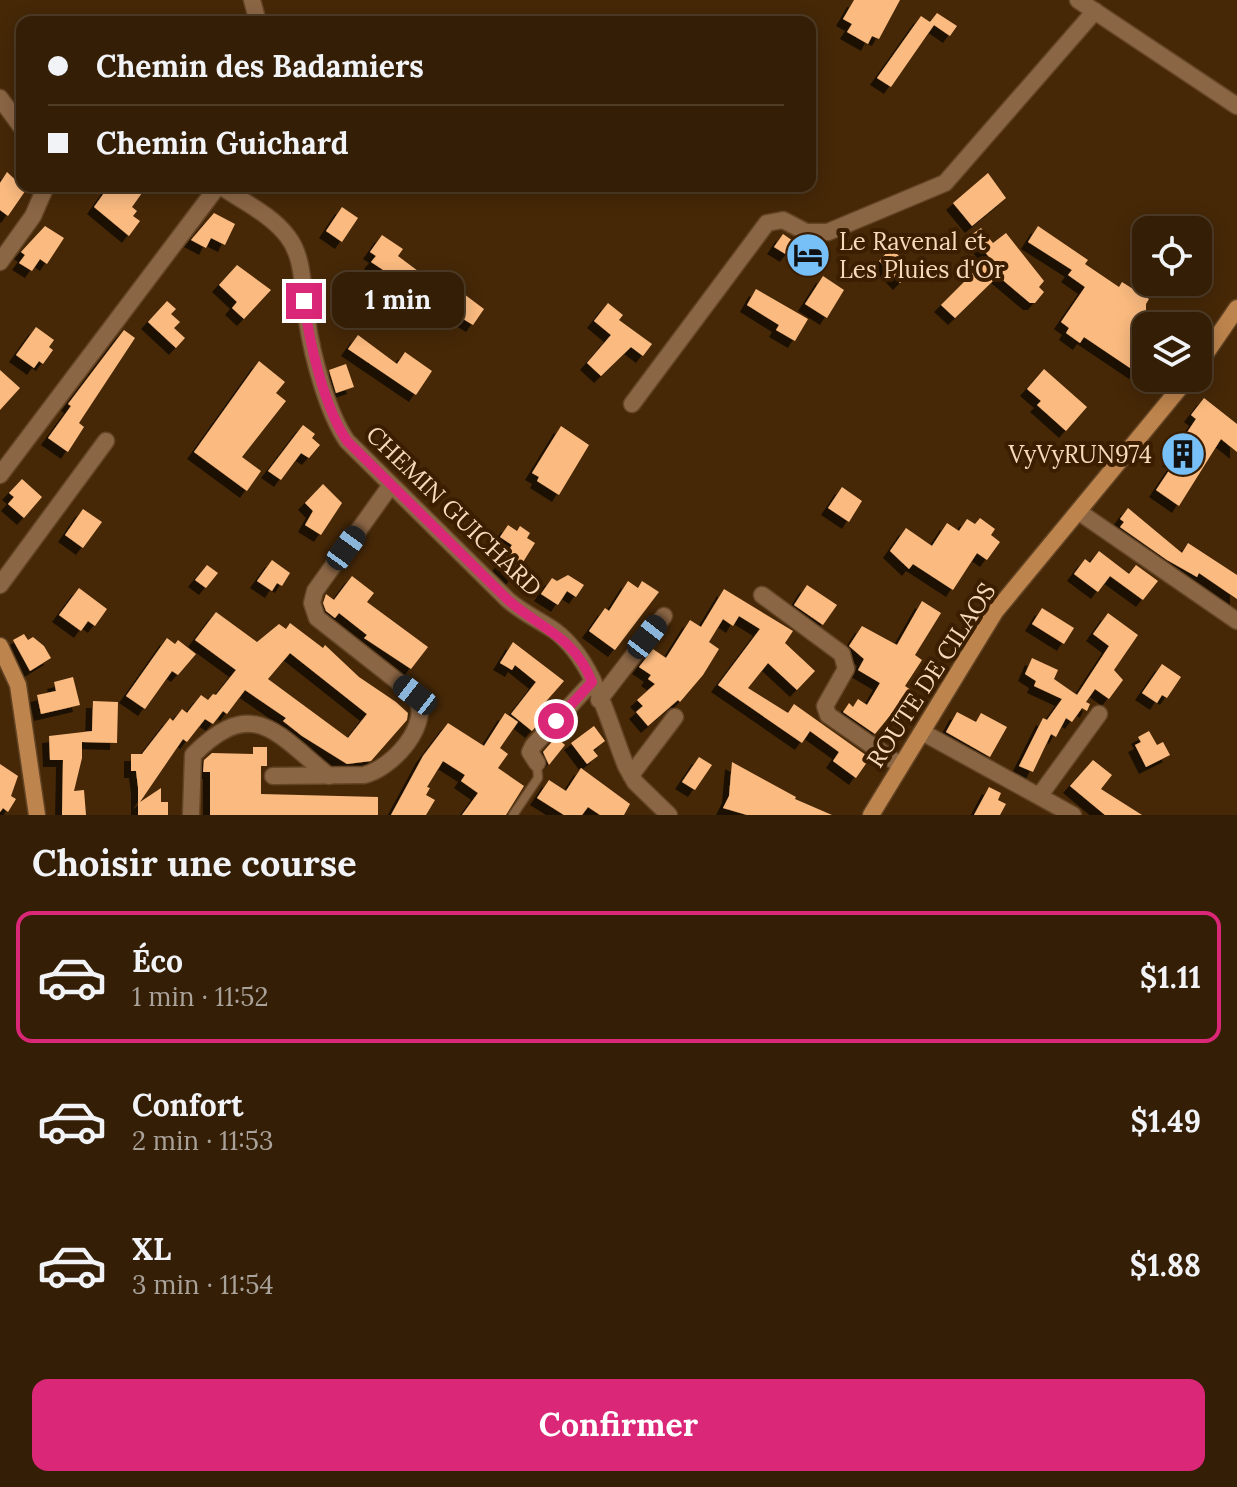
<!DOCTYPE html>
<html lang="fr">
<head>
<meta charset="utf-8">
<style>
	:root { --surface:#341e05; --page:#3f2b13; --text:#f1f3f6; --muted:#a9a29a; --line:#4e3c27; --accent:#db2777 }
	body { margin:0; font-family:Lora,serif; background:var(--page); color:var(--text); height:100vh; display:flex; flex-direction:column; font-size:30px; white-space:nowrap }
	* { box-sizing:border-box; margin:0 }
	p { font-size:26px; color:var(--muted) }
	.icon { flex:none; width:44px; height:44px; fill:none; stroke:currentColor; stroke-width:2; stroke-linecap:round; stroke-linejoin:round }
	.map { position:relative; height:815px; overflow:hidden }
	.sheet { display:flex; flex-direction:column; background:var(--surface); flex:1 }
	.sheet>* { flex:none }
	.hud { position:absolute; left:16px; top:16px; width:800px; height:176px; border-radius:16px; box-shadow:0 4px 20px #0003,0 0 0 2px var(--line); display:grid; align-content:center; height:176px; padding:0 32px; background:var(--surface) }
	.controls { position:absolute; left:1132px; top:216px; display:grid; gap:16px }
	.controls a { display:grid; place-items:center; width:80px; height:80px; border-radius:16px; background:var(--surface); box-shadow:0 4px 20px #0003,0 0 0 2px var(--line); font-size:40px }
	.end { position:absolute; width:36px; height:36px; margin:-18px; border:10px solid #db2777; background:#fff; box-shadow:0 0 0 4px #fff }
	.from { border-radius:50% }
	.bubble { position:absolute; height:56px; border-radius:16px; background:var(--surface); box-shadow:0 4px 20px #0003,0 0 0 2px var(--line); font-size:26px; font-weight:800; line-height:56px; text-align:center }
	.car { position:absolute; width:24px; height:48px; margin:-24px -12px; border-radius:10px; box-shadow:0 0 6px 2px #0007; background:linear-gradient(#222 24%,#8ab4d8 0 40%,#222 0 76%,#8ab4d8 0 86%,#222 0) }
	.hud b { display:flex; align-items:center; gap:28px; height:76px; font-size:30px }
	.hud b+b { border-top:2px solid var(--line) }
	.hud i { width:20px; height:20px; background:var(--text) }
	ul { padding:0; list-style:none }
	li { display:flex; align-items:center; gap:24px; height:132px; margin:0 16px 12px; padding:0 16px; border:4px solid transparent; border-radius:16px }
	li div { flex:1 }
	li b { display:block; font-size:30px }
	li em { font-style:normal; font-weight:800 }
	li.selected { border-color:var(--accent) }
	li>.icon { width:72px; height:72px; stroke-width:1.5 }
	h2 { padding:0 32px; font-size:36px; line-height:96px }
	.primary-button { display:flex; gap:16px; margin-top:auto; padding:16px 32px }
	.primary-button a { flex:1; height:92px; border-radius:16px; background:var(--accent); color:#fff; font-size:32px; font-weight:800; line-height:92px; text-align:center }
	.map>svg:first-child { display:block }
</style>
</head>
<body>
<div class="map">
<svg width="1237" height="815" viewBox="0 0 1237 815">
	<defs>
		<filter id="shadow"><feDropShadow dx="-7" dy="7" stdDeviation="0" flood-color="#0009"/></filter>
	</defs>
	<rect width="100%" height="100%" fill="#462807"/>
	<g fill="#fbbb80" fill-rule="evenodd" filter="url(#shadow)">
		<path d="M854,0h46l-21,39 -7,-3 -4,8 -21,-12 5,-8 -9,-5z"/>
		<path d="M937,13l20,13 -7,10 -16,-11 -43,62 -14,-9 44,-62 9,6z"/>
		<path d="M7,172l15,14 6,1 -20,29 -8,-6v-27z"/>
		<path d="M988,173l18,25 -34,28 -19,-23z"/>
		<path d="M109,186h38l-15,21 5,4 -4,5 7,5 -11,15 -35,-29z"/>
		<path d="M342,207l16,11 -16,24 -16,-11z"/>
		<path d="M214,213l21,11 -10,21 -14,-7 -5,10 -15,-8z"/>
		<path d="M45,226l19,12 -17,26 -7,-5 -8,12 -13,-8 6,-8 -4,-3z"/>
		<path d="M1038,226l50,34 -3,4 34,23 3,-5 27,17 -3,5v52l-10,16 -52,-35 -4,6 -14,-10 3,-5 -8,-6 24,-35 -17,-12 4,-5 -44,-28z"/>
		<path d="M981,228l12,15 13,-10 38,48 -5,6 5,5 -9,11h-5l-32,-27 -43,42 -14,-13 48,-48 -18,-22z"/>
		<path d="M783,234l13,9 -9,12 -13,-8z"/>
		<path d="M382,235l21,14 -5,7 24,18 21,15 5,-7 36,27 -11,16 -18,-11 -5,6 -24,-17 -6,7 -24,-17 7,-10 -32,-21 5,-6 -6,-4z"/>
		<path d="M891,248l22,22 -13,13 -21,-22z"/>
		<path d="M237,265l34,25 -27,29 -12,-11 5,-6 -18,-17z"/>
		<path d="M823,276l21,14 -17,28 -22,-14z"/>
		<path d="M756,289l52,30 -13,22 -19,-11 3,-5 -32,-20z"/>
		<path d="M167,301l9,8 -5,5 9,8 -6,6 11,10 -9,10 -28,-26z"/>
		<path d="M608,303l15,12 -4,5 33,24 -9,12 -12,-9 -30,29 -14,-13 24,-28 -17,-14z"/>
		<path d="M36,327l18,13 -5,7 4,3 -10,14 -4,-3 -5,7 -18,-13z"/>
		<path d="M124,330l11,8 -56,85 5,4 -16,25 -20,-14 23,-32 -3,-2z"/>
		<path d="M358,335l39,29 8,-12 27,19 -16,24 -68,-46z"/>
		<path d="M259,361l26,21 -9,11 10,8 -44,56 19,14 -14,20 -53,-39z"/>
		<path d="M346,364l8,23 -18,6 -7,-23z"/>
		<path d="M1044,369l43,38 -21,24 -29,-26 4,-4 -14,-12z"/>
		<path d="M0,370l20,18 -20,22z"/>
		<path d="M1204,398l33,26v28l-16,-13 -42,67 -23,-16 18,-27 -5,-4 27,-40 -5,-4z"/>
		<path d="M303,425l12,9 -3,4 8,7 -11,13 -8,-5 -20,27 -13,-9z"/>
		<path d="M561,426l28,19 -30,50 -22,-14 2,-4 -7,-4z"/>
		<path d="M22,479l20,18 -18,21 -16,-14 6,-7 -5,-4z"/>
		<path d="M323,484l19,19 -21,32 -16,-10 8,-14 -8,-8z"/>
		<path d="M842,487l20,14 -13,21 -21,-14z"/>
		<path d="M1128,508l54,45 6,-10 49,32v24l-38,-26 -2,4 -30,-17 -47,-33 4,-5 -4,-3z"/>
		<path d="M83,509l19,13 -19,26 -18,-13z"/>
		<path d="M980,518l15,11 -4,6 9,7 -13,18 -10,-7 -24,37 -40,-26 -4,5 -19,-18 16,-23 26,18 15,-23 12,8 8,-12 8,5z"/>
		<path d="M508,525l9,6 3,-5 10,7 -3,5 8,5 -22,35 -16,-10 15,-23 -12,-8z"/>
		<path d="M1099,551l30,23 7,-9 22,16 -15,19 -33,-24 -12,16 -24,-18 11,-15 5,4z"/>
		<path d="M272,560l18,13 -8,13 -5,-3 -5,8 -15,-10z"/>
		<path d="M207,565l11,8 -12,15 -11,-8z"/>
		<path d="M568,575l16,10 -8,12 -9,-6 -9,14 -17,-11 11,-16 5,3z"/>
		<path d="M352,576l22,17 -7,9 61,45 -17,22 -47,-31 3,-3 -28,-22 -4,5 -9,-7 -3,-8 3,-9 8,6z"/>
		<path d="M628,581l10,7 4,-7 17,11 -44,58 -26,-19 16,-23 4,3z"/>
		<path d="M807,585l30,20 -14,20 -29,-20z"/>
		<path d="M79,588l28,21 -12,17 -7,-5 -7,10 -22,-16z"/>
		<path d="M724,589l69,42 -8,12 30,28 -18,19 -29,-27 -20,25 40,25 6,-9 76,54 -14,20 -23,-17 6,-9 -29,-21 -8,12 -84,-58 42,-56 -21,-13 -6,10 -10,-7 -14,23 10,7 -16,26 -23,27 -2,-2 -30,26 -12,-14 7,-6 -6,-6 18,-16 -7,-5 3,-4 -12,-8 14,-18 13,9 24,-38 11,7z"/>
		<path d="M922,601l19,12 -26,42 7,5 -17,26 6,4 -36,44 -32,-22 6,-9 4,4 5,-8 9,6 13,-22 -22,-13 6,-11 -15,-13 13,-20 35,19z"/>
		<path d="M1042,608l32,20 -10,16 -32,-20z"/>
		<path d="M216,612l41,30 22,-18 7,5 4,-6 33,25 2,-3 34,32 37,25 12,11 -1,7 -36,41 -24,3 -45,-28 -19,-15 3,-3 -41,-28 -18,24 -4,-3 -10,13 -8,-5 -18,23 -4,-3 -43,63 21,-14v14h7v13h-30v-28l-2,-16h-5v-17h11l28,-36 3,3 9,-12 5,4 14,-18 7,5 5,-6 3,1 20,-25 -41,-30zM290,653l77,61 -19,24 -80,-59z"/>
		<path d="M1108,613l30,22 -24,35 9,10 -14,19 -14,-10 -9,13 4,2 -3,7 -5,-3 -10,14 -6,-4 -10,19 -5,-3 -18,38 -14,-6 24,-48 4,2 15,-21 -28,-13 2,-5 -11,-7 7,-16 26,12 -4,9 23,16 32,-49 -16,-12z"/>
		<path d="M24,634l4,6 5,-3 11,9 7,12 -21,13 -17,-31z"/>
		<path d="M167,638l8,6 3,-4 18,14 -18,21 -6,-4 -27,38 -19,-13z"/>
		<path d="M513,642l51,39 -22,25 7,6 -17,19 -21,-17 25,-32 -21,-17 -3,5 -12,-7z"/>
		<path d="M1162,664l19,13 -14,21 -5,-3 -5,8 -15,-10z"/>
		<path d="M73,677l7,28 -39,9 -4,-19 19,-4 -2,-9z"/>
		<path d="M93,701l25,1 -1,41 -35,-1v16l-8,33 10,-1 2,25h-24l1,-55h-13l-1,-24 43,-5z"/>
		<path d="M957,712l19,10 5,-9 26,14 -17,30 -44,-25z"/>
		<path d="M505,713l13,9 -18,26 8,6 -10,14 26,18 -18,29h-44l16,-22 -17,-12 4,-6 -22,-14 -16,26 3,1 -4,7 9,5 -9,15h-35l32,-59 25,-33 36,23z"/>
		<path d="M594,726l11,15 -12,9 5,6 -11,8 -16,-21z"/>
		<path d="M1149,731l8,14 6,-3 7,13 -24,12 -11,-22 6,-3 -3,-5z"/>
		<path d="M556,737l9,8 -16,20 -6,-13z"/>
		<path d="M253,747h14v19h-6v28l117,3v18h-168v-43h-7l1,-12 8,-7 41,1z"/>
		<path d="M699,757l13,8 -17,25 -13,-8z"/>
		<path d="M1093,760l19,15 -11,14 41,26h-37l-35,-29z"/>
		<path d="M732,762l64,35 -1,2 37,16h-85l-24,-7 6,-12z"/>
		<path d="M0,764l18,12 -7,20 5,3 -8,13 -5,-4 -3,4z"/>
		<path d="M581,768l49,36 -6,11h-24l-12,-8 -6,8h-18l-27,-17 12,-18 17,11z"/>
		<path d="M989,787l12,6 -3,7 8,4 -6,11h-26z"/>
	</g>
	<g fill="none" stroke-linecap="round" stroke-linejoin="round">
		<g stroke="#634424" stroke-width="11">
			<path id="lane" d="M513,815l25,-37 -1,-14"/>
		</g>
		<g stroke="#634424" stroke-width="19">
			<g id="street">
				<path d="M252,0l6,22"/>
				<path d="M1078,0l159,106"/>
				<path d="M0,98l22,30"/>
				<path d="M220,186c22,15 52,29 68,51 17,22 14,56 19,83 5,35 20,92 40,121l161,159c15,13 31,20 47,31 40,30 53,91 71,135l9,16 34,33"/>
				<path d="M0,262l33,-46 13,-30"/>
				<path d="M632,404l135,-181 16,-3 23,12h22l117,-49 150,-172"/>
				<path d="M0,475l218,-289"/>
				<path d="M1079,512l158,109"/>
				<path d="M0,585l106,-144"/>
				<path d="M762,595l80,59 4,15 -21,37 3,9 72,50"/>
				<path d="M599,700l65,-84"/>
				<path d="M922,732l151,83"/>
				<path d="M537,763l-7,-11 3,-6 59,-64"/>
				<path d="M631,775l44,-58"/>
				<path d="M273,776l91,-1c27,-6 70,-51 51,-80l-98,-77 -5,-15 3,-12 76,-106"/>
				<path d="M1040,795l59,-81"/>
				<path d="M191,815l2,-60c60,-61 84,-21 136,21"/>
			</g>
		</g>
		<g stroke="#634424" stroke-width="19">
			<g id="secondary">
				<path d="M1198,365l39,-57"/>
				<path d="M0,646l18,39 19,130"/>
				<path d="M871,815l124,-203 193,-234"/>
			</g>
		</g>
		<use href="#lane" stroke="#8b6645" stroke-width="8"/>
		<use href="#street" stroke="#8b6645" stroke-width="16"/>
		<use href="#secondary" stroke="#be844d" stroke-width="16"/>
	</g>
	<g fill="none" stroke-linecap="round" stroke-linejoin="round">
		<path stroke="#db2777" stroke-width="10" d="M304,301c5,41 20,106 43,140l161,159c34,30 66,36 84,82l-36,39"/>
	</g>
	<defs>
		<g id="hotel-disc" transform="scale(2.3)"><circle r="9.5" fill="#77bff7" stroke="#3b1e00"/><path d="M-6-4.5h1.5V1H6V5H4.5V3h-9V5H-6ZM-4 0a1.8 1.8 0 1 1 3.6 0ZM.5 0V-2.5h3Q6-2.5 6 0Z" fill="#111"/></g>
		<g id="building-disc" transform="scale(2.3)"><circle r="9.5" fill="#77bff7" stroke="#3b1e00"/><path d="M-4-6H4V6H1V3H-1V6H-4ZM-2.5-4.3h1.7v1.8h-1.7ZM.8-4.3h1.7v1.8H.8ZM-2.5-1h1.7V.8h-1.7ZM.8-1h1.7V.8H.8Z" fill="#111"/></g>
	</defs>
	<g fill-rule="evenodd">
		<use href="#hotel-disc" x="808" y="255"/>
		<use href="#building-disc" x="1183" y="454"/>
	</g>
	<g text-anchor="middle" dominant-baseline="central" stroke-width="8" stroke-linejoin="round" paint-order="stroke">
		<g font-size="24" fill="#f9d9bc" stroke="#3b1e00" text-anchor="start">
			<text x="839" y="241">Le Ravenal et<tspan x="839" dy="28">Les Pluies d'Or</tspan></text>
			<text x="1152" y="454" text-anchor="end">VyVyRUN974</text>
		</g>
		<g font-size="24" fill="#f9d9bc" stroke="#3b1e00">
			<text transform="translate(454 511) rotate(44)">CHEMIN GUICHARD</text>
			<text transform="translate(931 675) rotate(-57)">ROUTE DE CILAOS</text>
		</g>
	</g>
</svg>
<div class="controls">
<a><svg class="icon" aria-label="locate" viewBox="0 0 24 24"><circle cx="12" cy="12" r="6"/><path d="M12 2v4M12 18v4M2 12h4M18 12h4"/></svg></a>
<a><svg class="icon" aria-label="layers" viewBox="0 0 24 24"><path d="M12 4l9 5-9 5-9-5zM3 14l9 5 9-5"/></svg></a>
</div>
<i class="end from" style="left:556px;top:721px"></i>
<i class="end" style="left:304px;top:301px"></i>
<div class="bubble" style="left:332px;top:272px;width:132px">1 min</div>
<i class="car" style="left:346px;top:548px;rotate:36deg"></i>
<i class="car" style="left:647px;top:637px;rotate:38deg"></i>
<i class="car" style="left:415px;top:695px;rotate:308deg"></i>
<div class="hud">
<b><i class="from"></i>Chemin des Badamiers</b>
<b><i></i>Chemin Guichard</b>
</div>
</div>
<section class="sheet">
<h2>Choisir une course</h2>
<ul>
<li class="selected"><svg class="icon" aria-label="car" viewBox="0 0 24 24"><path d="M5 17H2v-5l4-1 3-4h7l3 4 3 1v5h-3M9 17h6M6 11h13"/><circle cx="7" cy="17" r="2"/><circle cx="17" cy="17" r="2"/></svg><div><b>Éco</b><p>1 min · 11:52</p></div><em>$1.11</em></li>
<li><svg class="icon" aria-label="car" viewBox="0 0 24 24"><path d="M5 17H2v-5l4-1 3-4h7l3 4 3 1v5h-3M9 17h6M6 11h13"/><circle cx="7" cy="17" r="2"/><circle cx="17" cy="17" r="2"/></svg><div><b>Confort</b><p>2 min · 11:53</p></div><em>$1.49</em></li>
<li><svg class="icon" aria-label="car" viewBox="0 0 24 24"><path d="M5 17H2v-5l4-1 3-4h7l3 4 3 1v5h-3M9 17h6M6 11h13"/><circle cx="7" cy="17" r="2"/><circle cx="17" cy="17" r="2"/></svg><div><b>XL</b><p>3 min · 11:54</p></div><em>$1.88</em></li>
</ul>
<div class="primary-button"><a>Confirmer</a></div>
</section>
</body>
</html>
